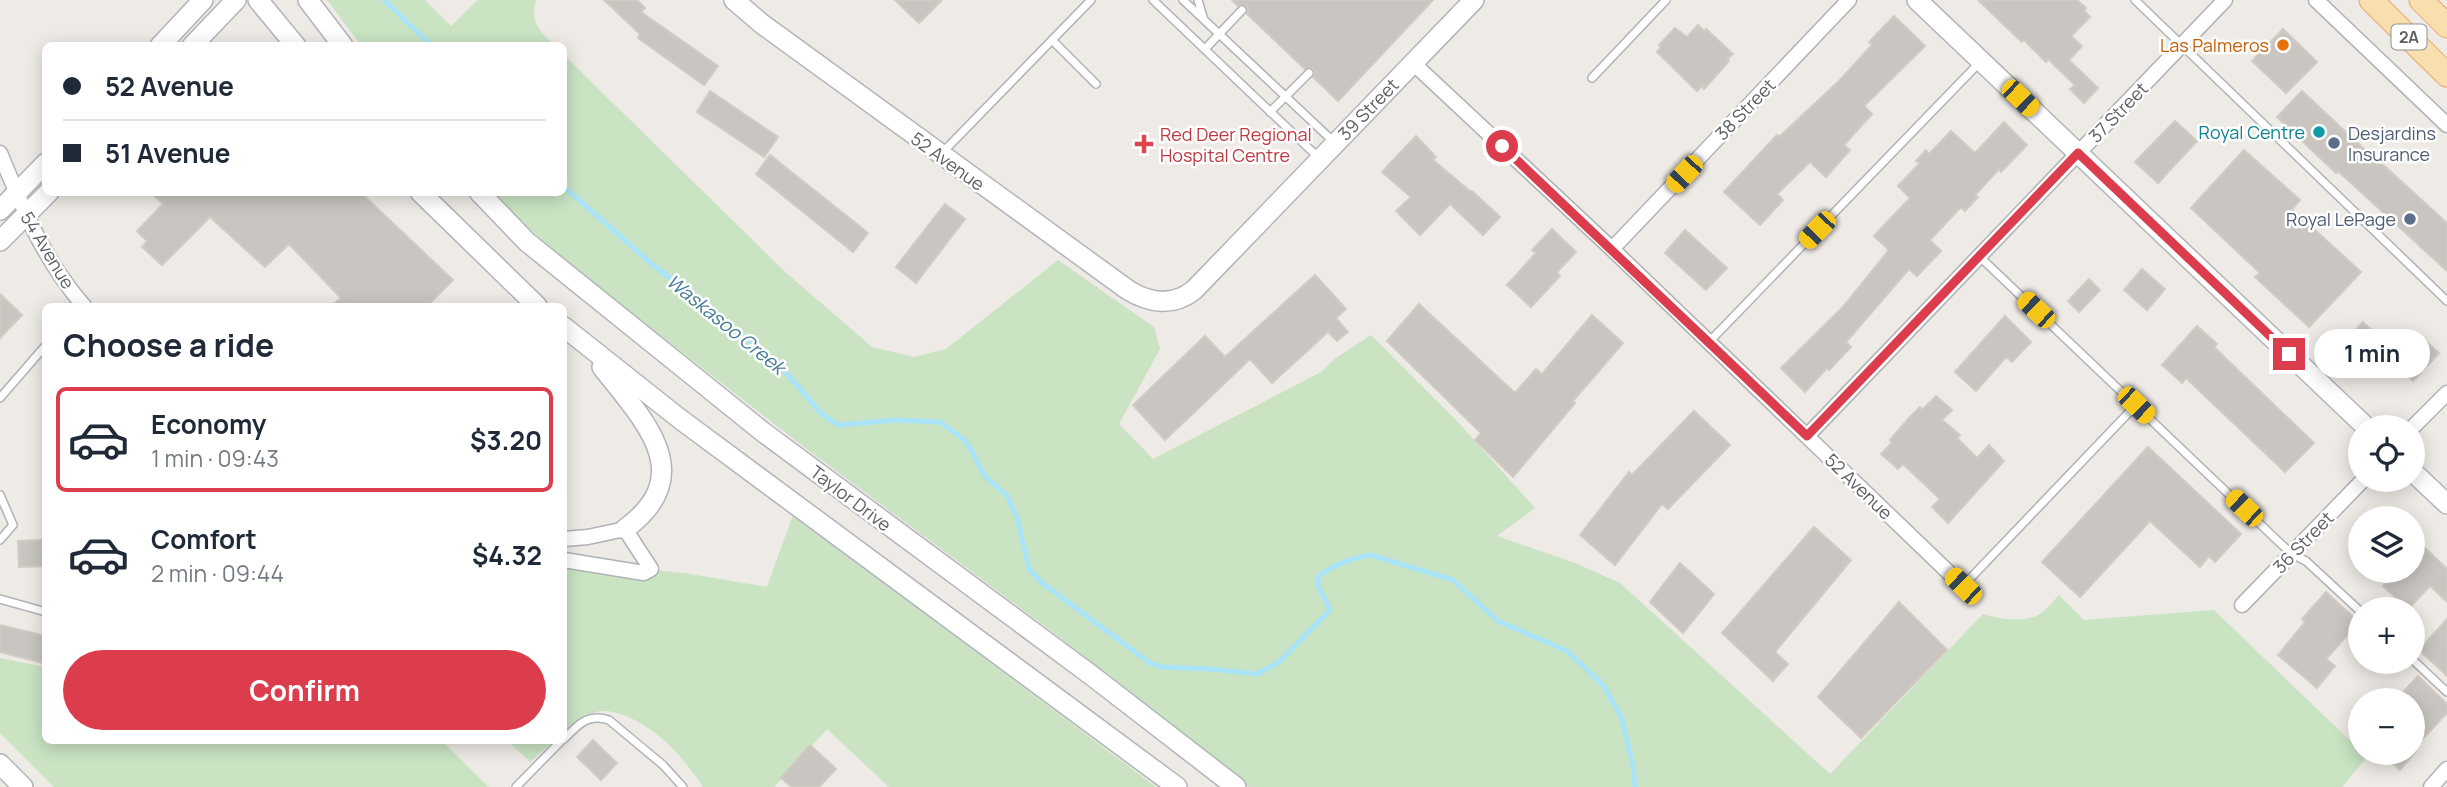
<!DOCTYPE html>
<html lang="en">
<head>
<meta charset="utf-8">
<style>
	:root { --surface:#fff; --page:#f2f2f3; --text:#1f2937; --muted:#747a83; --line:#e0e1e3; --accent:#dc3d4d }
	body { margin:0; font-family:Manrope,sans-serif; background:var(--page); color:var(--text); height:100vh; display:flex; flex-direction:column; font-size:26px; white-space:nowrap }
	* { box-sizing:border-box; margin:0 }
	p { font-size:23px; color:var(--muted) }
	.icon { flex:none; width:38px; height:38px; fill:none; stroke:currentColor; stroke-width:2; stroke-linecap:round; stroke-linejoin:round }
	.map { position:relative; flex:1; overflow:hidden }
	.details { position:absolute; left:42px; top:303px; width:525px; height:441px; display:flex; flex-direction:column; background:var(--surface); border-radius:10px; box-shadow:0 4px 18px #0003 }
	.details>* { flex:none }
	.hud { position:absolute; left:42px; top:42px; width:525px; height:154px; border-radius:10px; box-shadow:0 4px 18px #0003; display:grid; align-content:center; height:154px; padding:0 21px; background:var(--surface) }
	.buttons { position:absolute; left:2348px; top:415px; display:grid; gap:14px }
	.buttons a { display:grid; place-items:center; width:77px; height:77px; border-radius:50%; background:var(--surface); box-shadow:0 4px 18px #0003; font-size:35px }
	.end { position:absolute; width:32px; height:32px; margin:-16px; border:9px solid #dc3d4d; background:#fff; box-shadow:0 0 0 4px #fff }
	.from { border-radius:50% }
	.bubble { position:absolute; height:49px; border-radius:24px; background:var(--surface); box-shadow:0 4px 18px #0003; font-size:23px; font-weight:700; line-height:49px; text-align:center }
	.car { position:absolute; width:21px; height:42px; margin:-21px -10px; border-radius:9px; box-shadow:0 0 5px 2px #0007; background:linear-gradient(#f5c518 24%,#345 0 40%,#f5c518 0 76%,#345 0 86%,#f5c518 0) }
	.hud b { display:flex; align-items:center; gap:24px; height:66px; font-size:26px }
	.hud b+b { border-top:2px solid var(--line) }
	.hud i { width:18px; height:18px; background:var(--text) }
	ul { padding:0; list-style:none }
	li { display:flex; align-items:center; gap:21px; height:105px; margin:0 14px 10px; padding:0 7px; border:4px solid transparent; border-radius:10px }
	li div { flex:1 }
	li b { display:block; font-size:26px }
	li em { font-style:normal; font-weight:700 }
	li.selected { border-color:var(--accent) }
	li>.icon { width:63px; height:63px; stroke-width:1.5 }
	h2 { padding:0 21px; font-size:32px; line-height:84px }
	.button { display:flex; gap:14px; margin-top:auto; padding:14px 21px }
	.button a { flex:1; height:80px; border-radius:42px; background:var(--accent); color:#fff; font-size:28px; font-weight:700; line-height:80px; text-align:center }
	.map>svg:first-child { display:block }
</style>
</head>
<body>
<div class="map">
<svg width="2447" height="787" viewBox="0 0 2447 787">
	<rect width="100%" height="100%" fill="#eeeae5"/>
	<g fill="#c9e3c3">
		<path d="M327,0h98l26,26 27,-26h58c-6,22 3,31 18,45h-193z"/>
		<path d="M564,55l219,215 89,77 42,10 32,-8 112,-89 96,67 6,22 -41,75 34,35 168,-87 15,-14 35,-23 86,86 78,87 -38,28 78,27 45,20 210,191 153,-160c17,5 45,10 60,-2 6,-5 11,-12 16,-17l25,25 130,-10 153,147 -25,30h-1093l-195,-154 -250,-186 -220,-171 -96,-83 76,-1z"/>
		<path d="M793,515l363,272h-267l-62,-58 -53,58h-71c-21,-32 -49,-63 -86,-74 -6,-1 -11,-3 -16,-2 -16,2 -26,12 -37,22v-171l120,11 83,14z"/>
		<path d="M0,658l45,9 1,73h402l-3,4 44,43h-435l-54,-54z"/>
		<path d="M507,740h48l-25,22z"/>
	</g>
	<g fill="none" stroke-linecap="round" stroke-linejoin="round">
		<g stroke="#aae4f8" stroke-width="5">
			<path d="M384,0l48,46"/>
			<path d="M564,187l89,78 124,97 42,49 11,9 9,5 57,-5 44,2 26,19 18,34 23,21 10,21 12,52 13,14 108,80 12,4 49,2 46,5 22,-12 50,-51c0,-14 -15,-20 -10,-35 14,-11 34,-18 52,-21l82,25 45,41 69,30 37,35 18,33 11,47 2,21"/>
		</g>
	</g>
	<g fill="#c9c5c1" stroke="#d2cbc4" stroke-width="2">
		<path d="M604,0h33l8,8 -4,4 77,54 -14,19 -66,-47 2,-4z"/>
		<path d="M895,0h47l-23,23z"/>
		<path d="M1232,0h201l-95,101 -25,-24 2,-5 -2,-4 -8,1 -58,-55 1,-5 -2,-4 -8,1z"/>
		<path d="M1978,0h99l9,8 -2,3 6,6 -19,19 11,10 -13,14 29,28 -14,15 -14,-14 5,-4 -27,-26 -2,3 -22,-22 -2,2z"/>
		<path d="M1894,16l31,30 -61,60 8,8 -28,31 6,5 -24,27 -16,-15 -33,32 6,6 -23,25 -36,-33 53,-57 2,2 60,-56 33,-36 -3,-3z"/>
		<path d="M1698,25l6,6 2,-2 27,25 -6,5 2,2 -25,28 -2,-3 -5,5 -40,-39 4,-5 -2,-2 16,-17 12,9z"/>
		<path d="M2283,29l34,33 -31,31 -34,-32z"/>
		<path d="M710,91l68,46 -14,20 -67,-45z"/>
		<path d="M2302,91l77,72 1,-1 67,61v48l-109,-100 -2,2 -59,-56z"/>
		<path d="M2175,121l22,20 -39,42 -23,-21z"/>
		<path d="M2004,122l23,23 -26,27 -2,-3 -24,26 3,2 -13,14 -4,-4 -31,33 11,11 -24,25 -8,-7 -63,73 5,5 -22,23 -2,-2 -22,24 -24,-24 62,-61 46,-57 -15,-14 36,-38 -12,-12 22,-23 -4,-2 10,-11 3,4 22,-23 24,22z"/>
		<path d="M1416,136l20,21 -3,3 38,32 1,-1 28,26 -17,18 -33,-31 -30,31 -24,-24 15,-14 -29,-25z"/>
		<path d="M2244,150l56,50 -8,9 69,63 -52,55 -54,-50 5,-4 -69,-65z"/>
		<path d="M770,155l98,78 -15,19 -97,-78z"/>
		<path d="M150,192h210l93,88 -26,26h-96l10,-8 -52,-54 -24,23 -55,-50 -48,48 -20,-18 5,-6 -10,-10 26,-27z"/>
		<path d="M945,204l20,15 -49,64 -20,-16z"/>
		<path d="M1552,229l24,23 -19,20 3,4 -29,31 -24,-22 29,-32 -4,-3z"/>
		<path d="M1685,230l42,38 -21,22 -41,-37z"/>
		<path d="M2142,269l23,20 -18,21 -23,-20z"/>
		<path d="M1315,275l31,34 -10,9 12,14 -11,9 -9,-9 -56,51 -22,-24 -85,81 -32,-35 72,-69 20,21z"/>
		<path d="M2089,279l11,11 -21,22 -11,-11z"/>
		<path d="M0,294l22,21 -22,23z"/>
		<path d="M1419,304l96,89 21,-24 6,5 50,-59 31,28 -50,58 2,2 -62,74 -38,-37 6,-7 -94,-92z"/>
		<path d="M2005,316l26,26 -19,20 -6,-5 -30,34 -21,-19z"/>
		<path d="M2363,322l27,26 -17,19 -27,-27z"/>
		<path d="M2197,326l20,18 -3,3 100,96 -29,29 -99,-94 -4,5 -20,-18z"/>
		<path d="M2418,334l21,19 -26,28 -22,-19z"/>
		<path d="M1936,396l16,14 -10,10 18,15 -3,3 20,20 12,-13 15,16 -56,62 -16,-16 8,-8 -37,-35 -5,5 -17,-15 11,-11 -2,-3 18,-21 12,-12 2,3z"/>
		<path d="M1694,411l36,34 -62,64 -6,-5 -47,61 -35,-30 49,-63 3,3z"/>
		<path d="M2148,447l93,87 -26,28 -6,-6 -9,11 -50,-46 -70,76 -38,-35z"/>
		<path d="M1814,527l37,33 -76,92 13,12 -15,17 -51,-48z"/>
		<path d="M41,540l1,11h4v15l-27,1 -1,-26z"/>
		<path d="M2421,544l26,25v33l-17,-16 -22,23 -25,-23 14,-16h16v-17z"/>
		<path d="M1680,563l34,31 -31,39 -33,-31z"/>
		<path d="M2326,592l33,30 -33,37 9,7 -18,22 -39,-33 27,-33 -3,-3z"/>
		<path d="M1899,602l48,48 -86,88 -43,-41z"/>
		<path d="M2447,619v57l-28,-26z"/>
		<path d="M0,625l46,11v28l-46,-12z"/>
		<path d="M2418,676l29,28v9l-34,36v-49h-17z"/>
		<path d="M593,740l24,23 -16,17 -24,-23z"/>
		<path d="M810,745l26,24 -17,18h-27l-11,-9z"/>
		<path d="M2381,752h34l-15,18z"/>
	</g>
	<g fill="none" stroke-linecap="round" stroke-linejoin="round">
		<g stroke="#b0b3b6" stroke-width="10">
			<g id="lane">
				<path d="M1153,0l167,159"/>
				<path d="M1183,0l152,143"/>
				<path d="M1198,0l5,17"/>
				<path d="M2135,0l312,301"/>
				<path d="M1052,40l44,44"/>
				<path d="M1205,49l37,-39"/>
				<path d="M1592,78l74,-78"/>
				<path d="M1270,112l39,-39"/>
				<path d="M943,152l148,-152"/>
				<path d="M1980,257l300,286 12,11 14,7 55,51"/>
				<path d="M1709,342l272,-281"/>
				<path d="M0,398l46,-53"/>
				<path d="M0,495l13,30 -13,15"/>
				<path d="M1963,586l173,-181"/>
				<path d="M0,599l46,13"/>
				<path d="M2413,660l34,32"/>
				<path d="M564,739c14,-14 23,-26 45,-19l54,45 20,22"/>
				<path d="M516,787l46,-47"/>
			</g>
		</g>
		<g stroke="#b0b3b6" stroke-width="17">
			<g id="street">
				<path d="M2316,0l131,125"/>
				<path d="M1413,63l199,186 357,343"/>
				<path d="M0,153c22,54 45,109 84,153"/>
				<path d="M1612,249l237,-249"/>
				<path d="M2413,427l34,-34"/>
				<path d="M1807,436l418,-436"/>
				<path d="M564,539l24,-2 37,-8 26,40 -7,4 -80,-13"/>
				<path d="M2242,605l121,-125"/>
				<path d="M2431,787l16,-18"/>
			</g>
		</g>
		<g stroke="#b1b5b9" stroke-width="22">
			<g id="secondary">
				<path d="M258,0l38,46"/>
				<path d="M308,0l35,46"/>
				<path d="M734,0l28,24 366,266c21,13 45,17 66,0l280,-290"/>
				<path d="M1917,0l449,427"/>
				<path d="M160,46l43,-46"/>
				<path d="M192,46l44,-46"/>
				<path d="M420,192l117,114"/>
				<path d="M479,192l48,50 236,190 328,243 145,112"/>
				<path d="M0,210l46,-47"/>
				<path d="M0,241l49,-49"/>
				<path d="M564,327l116,92 497,368"/>
				<path d="M602,367c41,53 98,107 23,162"/>
				<path d="M2413,472l34,32"/>
				<path d="M0,764l23,23"/>
			</g>
		</g>
		<g stroke="#e6ab65" stroke-width="25">
			<g id="primary">
				<path d="M2371,0l76,75"/>
				<path d="M2421,0l26,26"/>
			</g>
		</g>
		<use href="#lane" stroke="#fff" stroke-width="7"/>
		<use href="#street" stroke="#fff" stroke-width="14"/>
		<use href="#secondary" stroke="#fff" stroke-width="19"/>
		<use href="#primary" stroke="#f9dfaf" stroke-width="23"/>
	</g>
	<g fill="none" stroke-linecap="round" stroke-linejoin="round">
		<path stroke="#dc3d4d" stroke-width="9" d="M1502,146l305,290 271,-283 211,201"/>
	</g>
	<circle fill="#e8710a" stroke="#fff" stroke-width="2.5" cx="2283" cy="45" r="7"/>
	<circle fill="#0f9aa8" stroke="#fff" stroke-width="2.5" cx="2319" cy="132" r="7"/>
	<g fill="#5c6f8a" stroke="#fff" stroke-width="2.5">
		<circle cx="2334" cy="143" r="7"/>
		<circle cx="2410" cy="219" r="7"/>
	</g>
	<path fill="#e0444e" stroke="#fff" stroke-width="2.5" d="M1140.5 133.5h7v7h7v7h-7v7h-7v-7h-7v-7h7z"/>
	<g text-anchor="middle" dominant-baseline="central" stroke-width="5" stroke-linejoin="round" paint-order="stroke">
		<rect fill="#fff" stroke="#8e9092" stroke-width="2" x="2391.5" y="24.5" width="35" height="25" rx="5"/>
		<g font-size="16" font-weight="bold" fill="#5d6164">
			<text x="2409" y="37">2A</text>
		</g>
		<g font-size="18" fill="#c56008" stroke="#fff" text-anchor="end">
			<text x="2269" y="45">Las Palmeros</text>
		</g>
		<g font-size="18" fill="#5d6164" stroke="#fff">
			<text transform="translate(1368 109) rotate(-46)">39 Street</text>
			<text transform="translate(1745 109) rotate(-46)">38 Street</text>
			<text transform="translate(2118 112) rotate(-46)">37 Street</text>
			<text transform="translate(948 161) rotate(36)">52 Avenue</text>
			<text transform="translate(48 250) rotate(59)">54 Avenue</text>
			<text transform="translate(1859 486) rotate(44)">52 Avenue</text>
			<text transform="translate(851 498) rotate(37)">Taylor Drive</text>
			<text transform="translate(2303 542) rotate(-46)">36 Street</text>
		</g>
		<g font-size="18" fill="#0d838f" stroke="#fff" text-anchor="end">
			<text x="2305" y="132">Royal Centre</text>
		</g>
		<g font-size="18" fill="#4e5e75" stroke="#fff" text-anchor="start">
			<text x="2348" y="133">Desjardins<tspan x="2348" dy="21">Insurance</tspan></text>
			<text x="2396" y="219" text-anchor="end">Royal LePage</text>
		</g>
		<g font-size="18" fill="#be3a42" stroke="#fff" text-anchor="start">
			<text x="1160" y="134">Red Deer Regional<tspan x="1160" dy="21">Hospital Centre</tspan></text>
		</g>
		<g font-size="19" font-style="italic" fill="#437b98" stroke="#fff">
			<text transform="translate(726 324) rotate(39)">Waskasoo Creek</text>
		</g>
	</g>
</svg>
<div class="buttons">
<a><svg class="icon" aria-label="locate" viewBox="0 0 24 24"><circle cx="12" cy="12" r="6"/><path d="M12 2v4M12 18v4M2 12h4M18 12h4"/></svg></a>
<a><svg class="icon" aria-label="layers" viewBox="0 0 24 24"><path d="M12 4l9 5-9 5-9-5zM3 14l9 5 9-5"/></svg></a>
<a>+</a>
<a>−</a>
</div>
<i class="end from" style="left:1502px;top:146px"></i>
<i class="end" style="left:2289px;top:354px"></i>
<div class="bubble" style="left:2314px;top:329px;width:116px">1 min</div>
<i class="car" style="left:2020px;top:98px;rotate:134deg"></i>
<i class="car" style="left:1684px;top:174px;rotate:223deg"></i>
<i class="car" style="left:1817px;top:230px;rotate:224deg"></i>
<i class="car" style="left:2036px;top:310px;rotate:313deg"></i>
<i class="car" style="left:2136px;top:405px;rotate:134deg"></i>
<i class="car" style="left:2244px;top:508px;rotate:314deg"></i>
<i class="car" style="left:1963px;top:586px;rotate:314deg"></i>
<div class="hud">
<b><i class="from"></i>52 Avenue</b>
<b><i></i>51 Avenue</b>
</div>
<section class="details">
<h2>Choose a ride</h2>
<ul>
<li class="selected"><svg class="icon" aria-label="car" viewBox="0 0 24 24"><path d="M5 17H2v-5l4-1 3-4h7l3 4 3 1v5h-3M9 17h6M6 11h13"/><circle cx="7" cy="17" r="2"/><circle cx="17" cy="17" r="2"/></svg><div><b>Economy</b><p>1 min · 09:43</p></div><em>$3.20</em></li>
<li><svg class="icon" aria-label="car" viewBox="0 0 24 24"><path d="M5 17H2v-5l4-1 3-4h7l3 4 3 1v5h-3M9 17h6M6 11h13"/><circle cx="7" cy="17" r="2"/><circle cx="17" cy="17" r="2"/></svg><div><b>Comfort</b><p>2 min · 09:44</p></div><em>$4.32</em></li>
</ul>
<div class="button"><a>Confirm</a></div>
</section>
</div>
</body>
</html>
